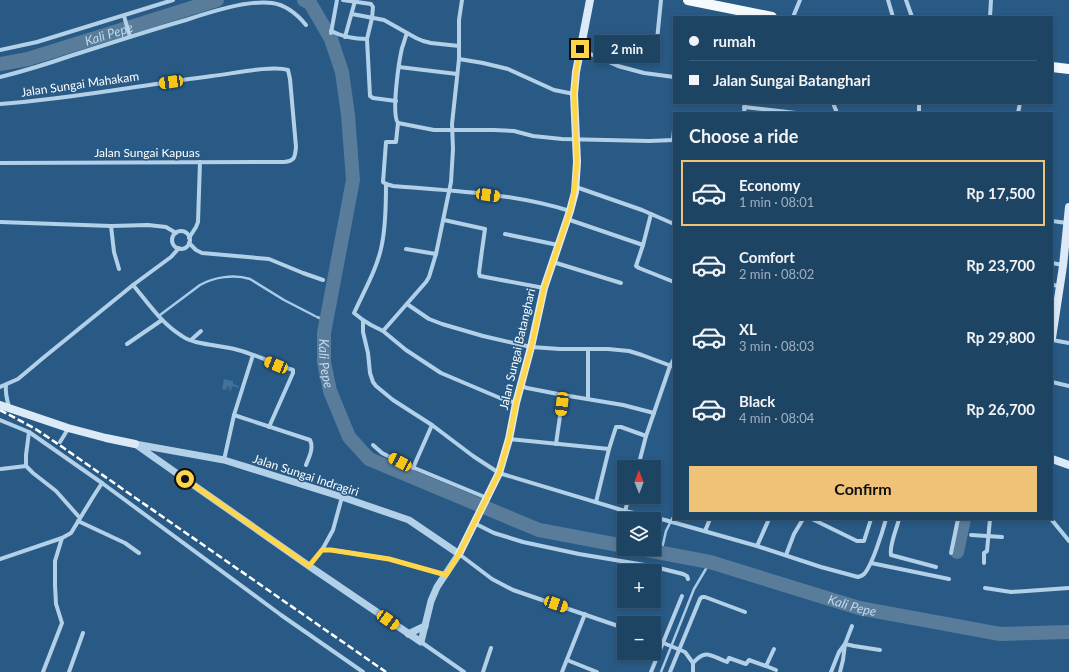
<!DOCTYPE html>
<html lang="en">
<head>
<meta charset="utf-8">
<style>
	:root { --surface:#1e4464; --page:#2b4e6d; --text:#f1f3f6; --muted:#a1b0bf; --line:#3c5c78; --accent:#f0c278 }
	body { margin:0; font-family:Lato,sans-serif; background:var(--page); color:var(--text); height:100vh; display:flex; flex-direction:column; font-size:15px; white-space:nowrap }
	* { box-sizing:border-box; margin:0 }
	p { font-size:13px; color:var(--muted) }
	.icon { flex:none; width:22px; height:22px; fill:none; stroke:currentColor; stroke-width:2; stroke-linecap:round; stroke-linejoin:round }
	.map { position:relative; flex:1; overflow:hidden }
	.sheet { position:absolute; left:673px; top:112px; width:380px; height:408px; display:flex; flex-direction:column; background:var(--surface); border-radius:0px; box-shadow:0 2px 6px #0003,0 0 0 1px var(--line) }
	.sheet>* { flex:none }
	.banner { position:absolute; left:673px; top:16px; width:380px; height:88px; border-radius:0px; box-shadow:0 2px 6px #0003,0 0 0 1px var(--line); display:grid; align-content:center; height:88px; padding:0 16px; background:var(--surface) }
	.needle { width:26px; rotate:359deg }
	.buttons { position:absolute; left:617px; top:460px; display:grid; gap:8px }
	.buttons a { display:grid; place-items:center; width:44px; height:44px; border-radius:0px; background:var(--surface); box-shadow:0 2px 6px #0003,0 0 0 1px var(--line); font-size:20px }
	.end { position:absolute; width:18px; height:18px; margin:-9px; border:5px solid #ffd54a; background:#111; box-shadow:0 0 0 2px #111 }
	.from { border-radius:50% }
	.bubble { position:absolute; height:28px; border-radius:0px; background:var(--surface); box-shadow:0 2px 6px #0003,0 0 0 1px var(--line); font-size:13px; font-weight:700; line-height:28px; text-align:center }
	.car { position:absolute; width:12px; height:24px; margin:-12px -6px; border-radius:5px; box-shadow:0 0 3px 1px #0007; background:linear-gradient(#f5c518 24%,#345 0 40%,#f5c518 0 76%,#345 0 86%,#f5c518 0) }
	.banner b { display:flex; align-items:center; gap:14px; height:38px; font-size:15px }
	.banner b+b { border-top:1px solid var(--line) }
	.banner i { width:10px; height:10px; background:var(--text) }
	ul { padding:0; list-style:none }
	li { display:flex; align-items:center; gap:12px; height:66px; margin:0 8px 6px; padding:0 8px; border:2px solid transparent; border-radius:0px }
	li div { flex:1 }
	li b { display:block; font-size:15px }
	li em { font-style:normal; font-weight:700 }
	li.on { border-color:var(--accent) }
	li>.icon { width:36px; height:36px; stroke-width:1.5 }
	h2 { padding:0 16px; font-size:18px; line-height:48px }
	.button { display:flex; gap:8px; margin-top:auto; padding:8px 16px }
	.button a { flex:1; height:46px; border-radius:0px; background:var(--accent); color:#111; font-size:16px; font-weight:700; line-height:46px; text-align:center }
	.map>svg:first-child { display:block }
</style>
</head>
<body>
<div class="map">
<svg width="1069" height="672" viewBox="0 0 1069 672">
	<defs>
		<pattern id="cemetery-stones" width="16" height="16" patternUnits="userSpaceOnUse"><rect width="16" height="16" fill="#3c73a2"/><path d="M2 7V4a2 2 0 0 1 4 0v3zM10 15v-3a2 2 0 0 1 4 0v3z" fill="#465c6e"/></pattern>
	</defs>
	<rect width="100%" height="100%" fill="#285a85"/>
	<path fill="url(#cemetery-stones)" d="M224,379l9,2v3l6,2v2l-7,-2 -1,5 -9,-2z"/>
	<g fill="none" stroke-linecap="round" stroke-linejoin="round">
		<g stroke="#a7cbe8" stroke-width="2.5">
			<path d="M160,315l40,-30c14,-8 34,-11 50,-6l34,21 31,16"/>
			<path d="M317,317l8,3 -1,13"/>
			<path d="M661,553l5,-22 8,-16"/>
			<path d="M661,672l33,-83 16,-27"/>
		</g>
		<g stroke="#597c9a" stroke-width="14">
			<path id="s1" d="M304,0l6,3 21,36 11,33 6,43 5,65 -29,153v29l6,29 19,46 20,22 170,71 85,16"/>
			<path id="s2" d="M0,64l28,-5 189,-59"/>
			<path id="s3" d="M641,549l69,13 149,46 141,26 69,-2"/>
			<path d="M957,552l7,-33"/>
		</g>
		<g stroke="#b2d0e8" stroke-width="4">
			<path d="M343,0l28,4 2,3 -1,11 -5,21 3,57 3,2 23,3"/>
			<path d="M888,0l5,17"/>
			<path d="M906,0l6,17"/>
			<path d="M352,14l32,6 32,18 7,3 8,2 28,3"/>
			<path d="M124,16l6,21"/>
			<path d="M793,17l7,-17"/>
			<path d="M990,17l1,-17"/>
			<path d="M331,31c12,6 23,8 36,8"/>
			<path d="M331,33l6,-33"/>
			<path d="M407,33c-2,5 -3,10 -5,15 -3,13 -11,66 -4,75l-2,19h-10l-3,40 3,2 7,2c59,5 120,7 177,25"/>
			<path d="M345,37l10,-36"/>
			<path d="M579,49l39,17 26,7 30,4"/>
			<path d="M0,50l37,-8 136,-42"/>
			<path d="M656,50l5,-50"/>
			<path d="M459,59l24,4 25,6 46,21 20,4"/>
			<path d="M399,67l58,7"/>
			<path d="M0,77c24,-6 47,-13 70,-21 38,-12 77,-25 116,-36 24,-8 61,-20 86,-17 15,2 25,11 34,22"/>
			<path d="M833,103l4,10"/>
			<path d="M0,104c71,-5 141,-19 212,-28 19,-2 59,-11 76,-6l2,9 6,68c-1,10 -1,14 -12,15l-284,1"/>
			<path d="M744,107l52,6"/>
			<path d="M744,113l1,-10"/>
			<path d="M919,113v-10"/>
			<path d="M1018,113l2,-10"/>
			<path d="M398,123l36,7h60l20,1 19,5 29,3 87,2 25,-1"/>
			<path d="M673,139l1,-9"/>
			<path d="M386,184c0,20 0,40 -4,60 -4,23 -18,47 -28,69l9,7v12l5,21 2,20 3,9 3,4 17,14 39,25 41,31 26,17 126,38 40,9 92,26 64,21 37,10c3,-1 4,-1 6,-3 8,-8 19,-44 22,-55"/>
			<path d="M576,187l66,23 32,14"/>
			<path d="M651,214l-8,31 -7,21 3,2 35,14"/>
			<path d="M567,219l76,26"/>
			<path d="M444,220l41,9 -3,21 -3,23 1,3 64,12"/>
			<path d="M1052,221l15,2"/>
			<path d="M0,222l111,4 37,-1 18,2 10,6"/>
			<path d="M111,226l3,26 5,17"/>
			<circle cx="181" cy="240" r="9"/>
			<path d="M505,234l53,11"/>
			<path d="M189,238l7,-11 2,-5 2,-60"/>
			<path d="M189,243l7,7 6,3 67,6 34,14 20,7"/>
			<path d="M406,249l30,5"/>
			<path d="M553,262l68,21"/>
			<path d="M1052,263l11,2"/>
			<path d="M133,285c15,18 29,39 49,51 12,9 40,9 56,14 19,5 36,14 55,20v3l-24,54"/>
			<path d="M1052,285l8,1"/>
			<path d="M407,304l22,15 13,5 41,12 48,11 29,2h48l21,2 13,4 32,12"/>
			<path d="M363,320l8,5 12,6 23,19 35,23 59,25 16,5"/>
			<path d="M383,331l43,-49 3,-5 7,-23 15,-72 2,-33 -1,-25 7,-65v-39l3,-20"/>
			<path d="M191,340l10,-9"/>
			<path d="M1052,340l17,3"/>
			<path d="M127,344l35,-24"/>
			<path d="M1052,382l17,4"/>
			<path d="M6,385c-1,7 1,15 3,22"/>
			<path d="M521,386l6,2 36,7 60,10 31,8"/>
			<path d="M0,387l18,-8 25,-21 90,-73 38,-28 8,-9"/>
			<path d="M588,399v-50"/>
			<path d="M234,415l76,25c4,8 -1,17 -4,25"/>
			<path d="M0,420l29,12 73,51"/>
			<path d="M509,439l100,10"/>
			<path d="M60,442l8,-13"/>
			<path d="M556,444l7,-49"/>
			<path d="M373,445l9,8 18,9 87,36"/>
			<path d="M224,460l10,-45 19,-60"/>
			<path d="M26,466v-11l3,-23"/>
			<path d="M638,467l8,-31 24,-70 4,-7"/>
			<path d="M413,468l19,-43"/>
			<path d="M1,469l25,-3 7,7 23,18 24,27"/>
			<path d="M596,502l13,-53 7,-22h5l25,9"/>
			<path d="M625,511l4,-14"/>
			<path d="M812,519l45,22h7l7,-22"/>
			<path d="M899,519c-2,9 -10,27 -8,36l45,12"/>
			<path d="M1051,519l18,22"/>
			<path d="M78,521l47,22 14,10"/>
			<path d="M474,523l20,10 29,9 56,12 72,12 32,8 4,2 1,3"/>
			<path d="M705,531l5,-12"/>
			<path d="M971,535l31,2"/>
			<path d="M757,546l12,-27"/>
			<path d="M322,550l11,-20 9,-33"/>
			<path d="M951,553l7,-34"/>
			<path d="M459,554l33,25 21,11 111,38"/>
			<path d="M786,555l8,-21 9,-15"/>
			<path d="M0,559l62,-21 9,-5 22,-36 9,-14 179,132 82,57"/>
			<path d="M871,563l78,16"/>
			<path d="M984,563v-10l3,-2 3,-32"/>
			<path d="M309,566l13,-16h9l58,9 57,16"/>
			<path d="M985,588l26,4 58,-4"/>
			<path d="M654,639l31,13 8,11v9"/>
			<path d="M421,642l43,30"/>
			<path d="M845,644l9,2 26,4"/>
			<path d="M567,660l30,12"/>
			<path d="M693,663c13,-15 18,-7 34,-1l2,-4 17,6 3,-4 17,6 10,4"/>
			<path d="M766,666l8,-17"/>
			<path d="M43,672l19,-49 -6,-19 -1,-19v-24l7,-23"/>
			<path d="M69,672l14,-39"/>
			<path d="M483,672l8,-24"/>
			<path d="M562,672l23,-58"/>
			<path d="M651,672l31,-76"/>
			<path d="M670,672l30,-73 2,-2h3l40,15"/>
			<path d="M831,672l8,-20 6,-8 7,-18"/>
			<path d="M840,672l3,-12 2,-16"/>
		</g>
		<g stroke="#b2d0e8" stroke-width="7">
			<path d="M135,444l89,16 118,37 67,23 50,34 -22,33 -6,14 -10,41 -112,-76z"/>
			<path d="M408,634l17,-8"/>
		</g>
		<g stroke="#dceaf7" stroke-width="8">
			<path d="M1052,338l11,-72 6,-59"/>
			<path d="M0,405l68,23 38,10 29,6"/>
			<path d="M1052,459l17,6"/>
			<path d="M459,554l40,-81 10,-34 7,-36 15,-56 13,-59 26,-77 5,-19 2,-30 -3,-68 2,-22 14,-72"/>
		</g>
		<g stroke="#f4f9fe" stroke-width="10">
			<path d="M688,0l84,17"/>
			<path d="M1052,67l17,2"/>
		</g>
		<path stroke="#fff" stroke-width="2.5" stroke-dasharray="7 3" stroke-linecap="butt" d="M0,410l34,18 21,14 331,230"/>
	</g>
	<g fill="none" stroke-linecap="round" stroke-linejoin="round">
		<path stroke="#ffd54a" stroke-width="5" d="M185,479l124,87 13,-16h9l58,9 57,16 13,-21 40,-81 10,-34 7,-36 15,-55 13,-60 26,-77 4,-19 3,-30 -3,-68 2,-22 4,-23"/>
	</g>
	<g text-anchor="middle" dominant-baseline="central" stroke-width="3" stroke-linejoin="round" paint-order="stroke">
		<g font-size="12" fill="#fff" stroke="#285a85">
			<text transform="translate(80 84) rotate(-8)">Jalan Sungai Mahakam</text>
			<text x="147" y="152">Jalan Sungai Kapuas</text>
			<text transform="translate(517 349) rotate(-77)">Jalan Sungai Batanghari</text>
			<text transform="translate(306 475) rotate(18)">Jalan Sungai Indragiri</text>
		</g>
		<g font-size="13" font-style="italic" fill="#bed9ef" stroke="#285a85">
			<text stroke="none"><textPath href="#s2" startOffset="113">Kali Pepe</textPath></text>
			<text stroke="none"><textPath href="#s1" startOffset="378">Kali Pepe</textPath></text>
			<text stroke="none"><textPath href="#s3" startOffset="219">Kali Pepe</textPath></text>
		</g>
	</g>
</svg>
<div class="buttons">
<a><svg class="needle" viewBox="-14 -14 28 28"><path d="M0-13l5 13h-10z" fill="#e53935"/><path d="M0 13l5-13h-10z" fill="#a1b0bf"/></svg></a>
<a><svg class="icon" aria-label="layers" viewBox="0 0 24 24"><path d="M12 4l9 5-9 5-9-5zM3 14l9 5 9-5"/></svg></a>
<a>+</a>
<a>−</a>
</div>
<i class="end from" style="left:185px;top:479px"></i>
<i class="end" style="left:580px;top:49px"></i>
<div class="bubble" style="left:594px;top:35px;width:66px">2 min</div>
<i class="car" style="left:171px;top:82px;rotate:262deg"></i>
<i class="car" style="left:488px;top:195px;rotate:98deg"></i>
<i class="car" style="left:276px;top:365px;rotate:292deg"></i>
<i class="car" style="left:562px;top:404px;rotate:187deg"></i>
<i class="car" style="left:400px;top:462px;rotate:298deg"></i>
<i class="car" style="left:556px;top:604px;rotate:109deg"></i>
<i class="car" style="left:388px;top:620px;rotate:125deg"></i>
<div class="banner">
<b><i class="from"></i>rumah</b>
<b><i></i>Jalan Sungai Batanghari</b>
</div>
<section class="sheet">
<h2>Choose a ride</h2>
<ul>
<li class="on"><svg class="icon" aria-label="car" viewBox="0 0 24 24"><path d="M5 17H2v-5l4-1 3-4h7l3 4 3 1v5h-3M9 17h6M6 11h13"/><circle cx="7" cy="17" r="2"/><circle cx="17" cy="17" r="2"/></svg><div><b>Economy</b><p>1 min · 08:01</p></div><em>Rp 17,500</em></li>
<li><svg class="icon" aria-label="car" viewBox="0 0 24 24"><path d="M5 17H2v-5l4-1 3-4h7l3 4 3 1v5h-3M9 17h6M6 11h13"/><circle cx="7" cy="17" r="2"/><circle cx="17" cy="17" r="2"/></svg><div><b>Comfort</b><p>2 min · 08:02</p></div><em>Rp 23,700</em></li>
<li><svg class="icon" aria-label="car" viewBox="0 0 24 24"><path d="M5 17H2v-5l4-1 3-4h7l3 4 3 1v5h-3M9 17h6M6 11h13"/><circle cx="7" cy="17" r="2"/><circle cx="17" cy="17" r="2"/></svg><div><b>XL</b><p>3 min · 08:03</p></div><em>Rp 29,800</em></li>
<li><svg class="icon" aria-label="car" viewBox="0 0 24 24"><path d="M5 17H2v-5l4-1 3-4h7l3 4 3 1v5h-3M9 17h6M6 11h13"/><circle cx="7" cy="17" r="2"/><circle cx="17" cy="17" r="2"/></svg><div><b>Black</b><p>4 min · 08:04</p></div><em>Rp 26,700</em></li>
</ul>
<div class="button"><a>Confirm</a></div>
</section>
</div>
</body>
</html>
